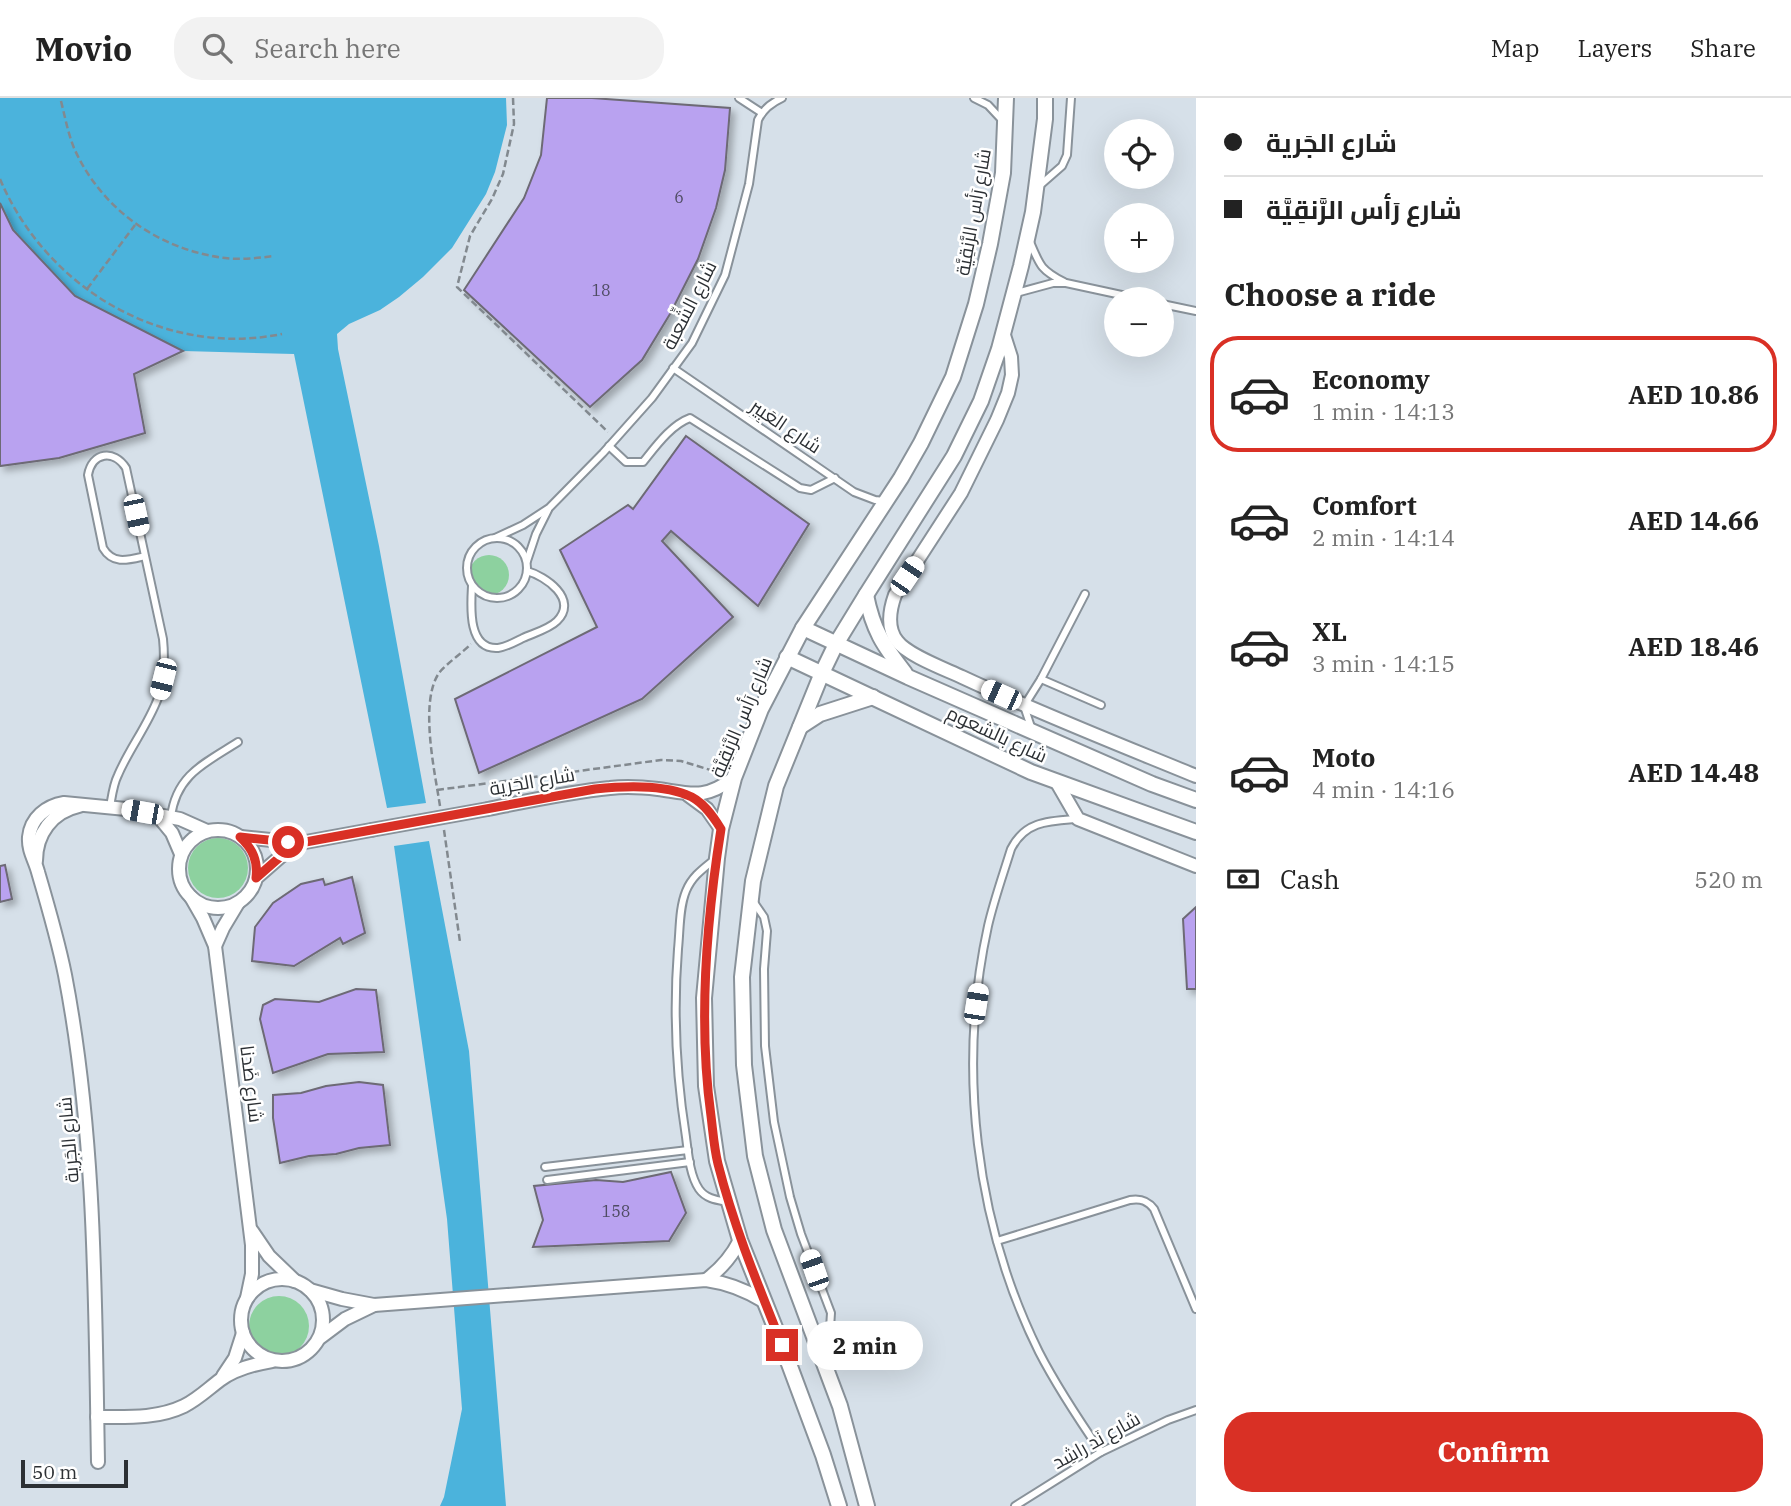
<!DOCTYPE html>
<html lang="en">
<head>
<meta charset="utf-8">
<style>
	:root { --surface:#fff; --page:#f2f2f2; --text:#222; --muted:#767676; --line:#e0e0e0; --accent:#d93025 }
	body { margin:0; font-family:"IBM Plex Serif",Cairo,serif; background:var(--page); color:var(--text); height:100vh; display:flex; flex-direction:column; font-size:26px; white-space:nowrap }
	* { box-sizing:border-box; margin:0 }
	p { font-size:23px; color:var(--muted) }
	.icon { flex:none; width:38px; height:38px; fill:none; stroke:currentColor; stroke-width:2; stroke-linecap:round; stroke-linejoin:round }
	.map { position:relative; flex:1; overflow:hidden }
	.panel { display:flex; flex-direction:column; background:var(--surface); width:595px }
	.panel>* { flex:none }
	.hud { display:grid; align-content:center; height:154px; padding:0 28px; background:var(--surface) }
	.fabs { position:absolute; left:1104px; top:21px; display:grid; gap:14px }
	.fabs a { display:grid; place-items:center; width:70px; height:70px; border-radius:50%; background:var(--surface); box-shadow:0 7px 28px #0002; font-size:35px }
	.scale { position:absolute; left:21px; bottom:18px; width:107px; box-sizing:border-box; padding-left:7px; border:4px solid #2c3034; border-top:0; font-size:19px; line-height:24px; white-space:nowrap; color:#2c3034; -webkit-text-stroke:5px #fff; paint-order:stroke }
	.end { position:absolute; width:32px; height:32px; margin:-16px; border:9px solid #d93025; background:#fff; box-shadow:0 0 0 4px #fff }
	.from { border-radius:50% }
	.bubble { position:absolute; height:49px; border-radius:24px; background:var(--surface); box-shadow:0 7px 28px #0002; font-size:23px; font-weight:800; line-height:49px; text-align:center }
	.car { position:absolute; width:21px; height:42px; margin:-21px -10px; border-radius:9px; box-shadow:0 0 5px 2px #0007; background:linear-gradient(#fff 24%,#345 0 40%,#fff 0 76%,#345 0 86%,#fff 0) }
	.hud b { display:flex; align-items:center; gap:24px; height:66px; font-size:26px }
	.hud b+b { border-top:2px solid var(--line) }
	.hud i { width:18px; height:18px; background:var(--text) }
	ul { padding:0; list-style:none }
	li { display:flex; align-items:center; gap:21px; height:116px; margin:0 14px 10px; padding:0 14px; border:4px solid transparent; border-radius:28px }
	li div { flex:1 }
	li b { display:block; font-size:26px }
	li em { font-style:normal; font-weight:800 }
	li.active { border-color:var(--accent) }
	li>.icon { width:63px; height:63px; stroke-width:1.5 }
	h2 { padding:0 28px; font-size:32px; line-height:84px }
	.pay { display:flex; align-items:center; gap:18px; height:77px; padding:0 28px; font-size:26px }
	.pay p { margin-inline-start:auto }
	.action { display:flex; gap:14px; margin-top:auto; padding:14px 28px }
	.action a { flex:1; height:80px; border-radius:28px; background:var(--accent); color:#fff; font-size:28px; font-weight:800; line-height:80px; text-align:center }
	header { display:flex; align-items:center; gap:42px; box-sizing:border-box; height:98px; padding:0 35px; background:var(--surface); border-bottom:2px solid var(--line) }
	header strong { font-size:33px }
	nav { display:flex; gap:38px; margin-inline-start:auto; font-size:24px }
	.search { width:490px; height:63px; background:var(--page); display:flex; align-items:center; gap:18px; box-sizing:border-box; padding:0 24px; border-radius:28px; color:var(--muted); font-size:26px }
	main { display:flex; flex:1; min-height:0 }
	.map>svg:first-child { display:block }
</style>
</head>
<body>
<header>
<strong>Movio</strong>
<div class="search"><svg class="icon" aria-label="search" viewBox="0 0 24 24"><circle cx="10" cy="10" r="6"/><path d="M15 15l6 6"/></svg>Search here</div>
<nav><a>Map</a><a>Layers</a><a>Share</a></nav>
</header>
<main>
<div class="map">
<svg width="1196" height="1408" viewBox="0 0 1196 1408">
	<defs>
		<filter id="shadow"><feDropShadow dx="4.5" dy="4.5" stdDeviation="3.5" flood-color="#0004"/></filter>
	</defs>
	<rect width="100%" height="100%" fill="#d6e0e9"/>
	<g fill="#8dd19f">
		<circle cx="489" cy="477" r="20"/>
		<circle cx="218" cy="770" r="30"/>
		<circle cx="279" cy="1228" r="30"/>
	</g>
	<g fill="#4bb3dc">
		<path d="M0,0h506l1,27 -12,47 -9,22 -34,54 -29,29 -24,20 -19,13 -31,14 -12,10 1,15 41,197 47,257 -39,5 -93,-454 -111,-3 -108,-55 -62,-66 -13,-27z"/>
		<path d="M429,743l40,210 37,455h-66l4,-9 18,-88 -15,-190 -53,-373z"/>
	</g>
	<g fill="#b9a2f0" stroke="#6d6a75" stroke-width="2" filter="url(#shadow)">
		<path d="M547,0h45l138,10 -5,62 -9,38 -18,51 -28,55 -28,46 -52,47 -126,-117 60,-92 17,-43z"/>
		<path d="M0,105l13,27 62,66 108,55 -49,23 11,59 -86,25 -59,8z"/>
		<path d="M686,338l123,88 -51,82 -87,-75 -9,10 71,76 -91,82 -163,74 -24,-74 142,-72 -37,-77 68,-45 5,4z"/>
		<path d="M5,767l7,34 -12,3v-36z"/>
		<path d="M352,779l13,56 -22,11 -3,-6 -46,28 -42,-5 3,-34 18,-24 28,-19 22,-5 2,6z"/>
		<path d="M1196,809v82h-9l-4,-70z"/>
		<path d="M356,891l20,1 8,62 -56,2 -55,19 -13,-54 3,-14 12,-6 44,3z"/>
		<path d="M359,984l24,3 7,60 -31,3 -23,6 -27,2 -29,7 -7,-45v-23l28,-2 25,-7z"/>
		<path d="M671,1074l15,41 -17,28 -136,6 10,-27 -9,-34 62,-6 27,2z"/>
	</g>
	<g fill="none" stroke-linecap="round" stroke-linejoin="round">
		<g stroke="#89929a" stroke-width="10">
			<g id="service">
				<path d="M739,0l23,15"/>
				<path d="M974,0l14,7 14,15"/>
				<path d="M1038,89l24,-21 5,-11 4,-57"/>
				<path d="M1030,144c10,24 11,28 34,40"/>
				<path d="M1016,195l37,-10h13l74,16"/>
				<path d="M1162,206l34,7"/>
				<path d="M673,270l181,124 21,8 9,1"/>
				<path d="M609,348l17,16h17c13,-16 28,-37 47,-44l110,70 11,2 24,-12"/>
				<circle cx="497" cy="470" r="30"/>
				<path d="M495,440l28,-13 26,-17 54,-55 49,-55 40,-55 33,-68 24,-91 9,-64c5,-11 13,-17 24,-22"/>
				<path d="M527,463l9,-27 12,-24"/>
				<path d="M472,488c-1,19 -5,64 26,62 8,-1 17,-6 25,-10 11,-5 26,-9 34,-17 22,-22 -12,-45 -30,-50"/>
				<path d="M1041,581l60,26"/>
				<path d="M1032,632l-8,-24 17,-27 44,-85"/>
				<path d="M110,709c2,-11 3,-22 8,-32 11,-26 30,-50 40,-77 6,-20 7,-39 5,-59l-37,-171c-12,-19 -34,-16 -38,7l15,73c10,17 25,12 42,8"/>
				<path d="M171,719c5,-42 34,-54 67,-75"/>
				<path d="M1077,721c-28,2 -52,2 -66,30 -8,26 -17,51 -23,77 -31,141 -13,297 51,426 18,35 40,68 62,100"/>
				<path d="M715,761c-11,9 -23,17 -29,32 -7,17 -6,39 -8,58 -5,64 -2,125 8,188 2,16 4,39 13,52 7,10 18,11 29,13"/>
				<path d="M753,803l11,16 3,14 -3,38 1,77 9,76 16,75 11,37 30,79 -1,15 -2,8 -8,11"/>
				<path d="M545,1069l143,-17"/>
				<path d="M547,1082l143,-18"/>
				<path d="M997,1143l133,-41c11,-2 18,1 24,9l42,100"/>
				<path d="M1015,1408l86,-54 67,-32 28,-10"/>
			</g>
		</g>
		<g stroke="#89929a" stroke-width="16">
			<g id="minor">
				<path d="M1003,234l8,25 1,18 -4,18 -11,27 -36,73 -66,102c-5,14 -9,32 2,46 10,14 48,28 65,36 77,36 156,67 234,99"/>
				<path d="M1056,683l22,38 118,47"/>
				<path d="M688,697l19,14 14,20"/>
				<path d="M488,711c40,-8 81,-17 122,-21 16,-2 32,-1 48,1 34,5 46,11 76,-11"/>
				<path d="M158,718l14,17 9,21"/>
				<circle cx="218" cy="771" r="39"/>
				<path d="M241,739l59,6 71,-13"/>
				<path d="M36,763c0,-27 16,-49 43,-55"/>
				<path d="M256,780l24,-21 20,-14"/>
				<path d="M191,799l12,21 12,28 37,299v29l-5,24"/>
				<path d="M215,848l8,-18 15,-25"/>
				<path d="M252,1133l17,25 26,25"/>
				<circle cx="282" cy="1222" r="41"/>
				<path d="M706,1182c15,-11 26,-24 34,-40"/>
				<path d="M310,1192l32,9 32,6 332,-25c22,3 40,10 59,22"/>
				<path d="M321,1239l24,-18 29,-14"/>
				<path d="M223,1278l12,-18 8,-25"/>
				<path d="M97,1319c30,0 60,2 87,-11 14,-7 24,-17 36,-26 15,-11 34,-16 52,-19"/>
				<path d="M98,1364c-3,-163 -2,-326 -33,-487 -7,-35 -17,-69 -27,-103 -3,-12 -10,-21 -9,-35 2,-19 17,-31 35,-34l62,6 54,10 27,12"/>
			</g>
		</g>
		<g stroke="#89929a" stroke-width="18">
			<g id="tertiary">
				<path d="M866,497c7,35 17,50 39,78"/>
				<path d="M803,530l105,49 244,107 44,16"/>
				<path d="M787,559l244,115 165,60"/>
				<path d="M800,629l20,-13 53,-17"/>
				<path d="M839,1408l-16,-51 -41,-110 -42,-105 -23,-79 -11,-75 -2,-88 13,-140 4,-29 13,-51 27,-69 42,-81 98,-150 20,-35 32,-66 23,-73 14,-60 13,-71 3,-75"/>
				<path d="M867,1408l-27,-100 -66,-176 -19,-74 -11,-91 -2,-88 11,-96 23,-95 46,-113 14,-29 30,-49 88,-139 27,-55 18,-52 22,-83 12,-54 12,-93v-21"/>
			</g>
		</g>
		<g stroke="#82898f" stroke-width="2.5" stroke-dasharray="7 3.5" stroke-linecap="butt">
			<path d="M513,0l1,26 -11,50 -11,25 -22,37 -13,51 151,145"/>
			<path d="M61,3c4,16 7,32 13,47 27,61 85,102 151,110 16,2 33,0 49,-2"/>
			<path d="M0,81c46,109 163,179 282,155"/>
			<path d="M87,191l48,-64"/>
			<path d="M437,692l224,-30 20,1 36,11"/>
			<path d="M440,708c-5,-33 -21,-104 -1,-133 7,-9 23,-20 32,-29"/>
			<path d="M444,732l16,112"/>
		</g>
		<use href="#service" stroke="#fff" stroke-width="6"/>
		<use href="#minor" stroke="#fff" stroke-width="12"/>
		<use href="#tertiary" stroke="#fff" stroke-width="14"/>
		<g stroke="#89929a" stroke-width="16" stroke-linecap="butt">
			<path id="minor-bridge" d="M371,732l117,-21"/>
		</g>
		<use href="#minor-bridge" stroke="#fff" stroke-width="12"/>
	</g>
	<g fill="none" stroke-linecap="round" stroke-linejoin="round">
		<path stroke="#d93025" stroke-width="9" d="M288,744l-48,-5c13,12 18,24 16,41l24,-21 20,-14 295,-54c28,-3 65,-5 92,6 15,5 26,21 34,34 -15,94 -23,193 -10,287 2,16 3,32 7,48 16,63 40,121 64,181"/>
	</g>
	<g text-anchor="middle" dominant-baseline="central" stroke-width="5" stroke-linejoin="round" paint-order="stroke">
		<g font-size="16" fill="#4f4c63">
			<text x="679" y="99">6</text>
			<text x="601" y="192">18</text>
			<text x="616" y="1113">158</text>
		</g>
		<g font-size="19" fill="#2c3034" stroke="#fff">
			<text transform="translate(973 114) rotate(-80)">شارع رَأس الرَّنقِيَّة</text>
			<text transform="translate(689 207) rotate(-63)">شارع الشِّعبة</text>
			<text transform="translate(786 328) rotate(34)">شارع العَبِير</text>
			<text transform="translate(741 619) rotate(-67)">شارع رَأس الرَّنقِيَّة</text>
			<text transform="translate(997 636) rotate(25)">شارع بالشعوم</text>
			<text transform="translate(532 683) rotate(-10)">شارع الجَرية</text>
			<text transform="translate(252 986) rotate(83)">شارع ضَدنا</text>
			<text transform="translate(68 1042) rotate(-95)">شارع الجَرية</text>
			<text transform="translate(1096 1342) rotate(-29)">شارع نَد راشِد</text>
		</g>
	</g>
</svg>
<div class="fabs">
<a><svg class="icon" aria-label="locate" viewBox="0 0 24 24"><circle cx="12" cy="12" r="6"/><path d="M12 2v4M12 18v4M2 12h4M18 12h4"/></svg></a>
<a>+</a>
<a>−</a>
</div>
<div class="scale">50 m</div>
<i class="end from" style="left:288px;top:744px"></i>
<i class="end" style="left:782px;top:1247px"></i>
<div class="bubble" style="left:807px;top:1223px;width:116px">2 min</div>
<i class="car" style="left:136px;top:417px;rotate:168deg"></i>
<i class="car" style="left:907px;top:478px;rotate:34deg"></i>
<i class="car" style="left:163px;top:581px;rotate:194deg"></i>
<i class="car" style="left:1001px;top:597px;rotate:294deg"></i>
<i class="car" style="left:142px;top:714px;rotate:280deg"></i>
<i class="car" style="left:976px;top:906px;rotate:9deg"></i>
<i class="car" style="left:814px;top:1172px;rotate:341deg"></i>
</div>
<section class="panel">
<div class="hud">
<b><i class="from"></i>شارع الجَرية</b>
<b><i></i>شارع رَأس الرَّنقِيَّة</b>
</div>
<h2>Choose a ride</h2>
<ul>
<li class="active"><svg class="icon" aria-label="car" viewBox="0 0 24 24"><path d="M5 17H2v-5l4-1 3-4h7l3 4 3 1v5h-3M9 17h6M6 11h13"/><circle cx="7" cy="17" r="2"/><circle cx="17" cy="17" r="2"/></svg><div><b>Economy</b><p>1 min · 14:13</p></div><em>AED 10.86</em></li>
<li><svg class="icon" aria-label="car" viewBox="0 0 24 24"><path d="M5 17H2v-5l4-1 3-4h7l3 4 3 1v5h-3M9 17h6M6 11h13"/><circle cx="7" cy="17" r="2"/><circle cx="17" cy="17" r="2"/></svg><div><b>Comfort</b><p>2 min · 14:14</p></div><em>AED 14.66</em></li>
<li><svg class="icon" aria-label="car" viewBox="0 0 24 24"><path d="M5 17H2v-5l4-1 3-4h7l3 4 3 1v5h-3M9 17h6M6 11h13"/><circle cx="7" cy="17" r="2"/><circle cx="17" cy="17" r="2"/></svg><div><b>XL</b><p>3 min · 14:15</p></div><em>AED 18.46</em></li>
<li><svg class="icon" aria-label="car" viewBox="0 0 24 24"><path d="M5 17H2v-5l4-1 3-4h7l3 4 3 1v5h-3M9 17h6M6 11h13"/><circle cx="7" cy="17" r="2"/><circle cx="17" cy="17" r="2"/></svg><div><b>Moto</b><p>4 min · 14:16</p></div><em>AED 14.48</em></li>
</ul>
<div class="pay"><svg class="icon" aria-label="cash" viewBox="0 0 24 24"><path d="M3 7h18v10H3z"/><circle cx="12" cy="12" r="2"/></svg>Cash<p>520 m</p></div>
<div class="action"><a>Confirm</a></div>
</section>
</main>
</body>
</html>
